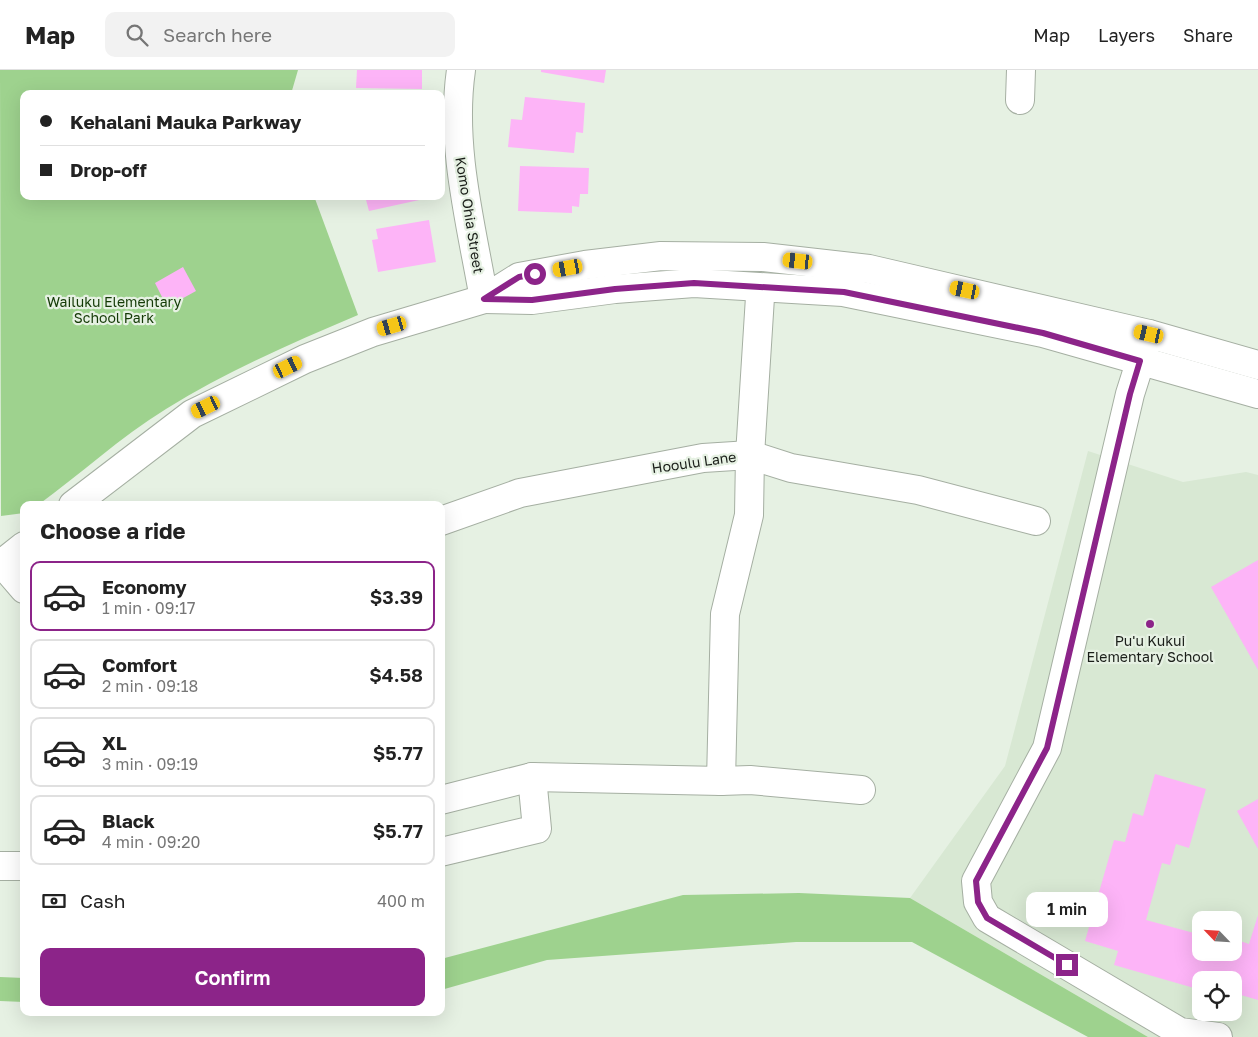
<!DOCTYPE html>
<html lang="en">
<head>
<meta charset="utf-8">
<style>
	:root { --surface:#fff; --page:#f2f2f2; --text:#222; --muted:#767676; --line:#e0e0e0; --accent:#8c2489 }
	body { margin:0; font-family:"Golos Text",sans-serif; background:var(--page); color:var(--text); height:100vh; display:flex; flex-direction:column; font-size:19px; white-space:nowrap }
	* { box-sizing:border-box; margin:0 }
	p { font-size:16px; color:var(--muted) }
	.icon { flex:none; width:28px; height:28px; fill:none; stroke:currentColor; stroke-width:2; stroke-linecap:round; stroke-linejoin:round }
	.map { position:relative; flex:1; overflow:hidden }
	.panel { position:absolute; left:20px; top:431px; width:425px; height:515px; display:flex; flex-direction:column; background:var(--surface); border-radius:10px; box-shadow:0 5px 20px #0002 }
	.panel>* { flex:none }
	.hud { position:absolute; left:20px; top:20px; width:425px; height:110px; border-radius:10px; box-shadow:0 5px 20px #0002; display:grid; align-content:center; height:110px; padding:0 20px; background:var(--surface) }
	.needle { width:32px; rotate:295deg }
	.controls { position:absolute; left:1192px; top:841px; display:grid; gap:10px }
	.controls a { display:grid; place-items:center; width:50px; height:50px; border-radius:10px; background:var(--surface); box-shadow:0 5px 20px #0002; font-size:25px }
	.end { position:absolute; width:22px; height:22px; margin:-11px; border:6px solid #8c2489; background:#fff; box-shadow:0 0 0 2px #fff }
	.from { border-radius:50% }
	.bubble { position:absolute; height:35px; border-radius:10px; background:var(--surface); box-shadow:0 5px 20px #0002; font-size:16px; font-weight:600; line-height:35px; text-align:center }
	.car { position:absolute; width:15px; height:30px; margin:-15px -8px; border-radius:6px; box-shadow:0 0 4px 1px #0007; background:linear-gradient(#f5c518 24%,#345 0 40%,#f5c518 0 76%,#345 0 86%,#f5c518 0) }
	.hud b { display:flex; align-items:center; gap:18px; height:48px; font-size:19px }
	.hud b+b { border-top:1px solid var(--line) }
	.hud i { width:12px; height:12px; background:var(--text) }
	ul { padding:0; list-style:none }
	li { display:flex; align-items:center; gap:15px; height:70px; margin:0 10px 8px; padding:0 10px; border:2px solid var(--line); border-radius:10px }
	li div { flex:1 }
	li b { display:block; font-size:19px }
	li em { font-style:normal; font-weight:600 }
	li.on { border-color:var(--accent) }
	li>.icon { width:45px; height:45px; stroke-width:1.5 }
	h2 { padding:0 20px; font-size:22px; line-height:60px }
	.pay { display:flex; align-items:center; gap:12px; height:55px; padding:0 20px; font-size:19px }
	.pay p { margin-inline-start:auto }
	.button { display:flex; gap:10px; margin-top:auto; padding:10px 20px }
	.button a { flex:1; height:58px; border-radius:10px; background:var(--accent); color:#fff; font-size:20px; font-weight:600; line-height:58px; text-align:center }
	header { display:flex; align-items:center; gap:30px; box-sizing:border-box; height:70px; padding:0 25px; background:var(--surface); border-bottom:1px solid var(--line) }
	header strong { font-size:24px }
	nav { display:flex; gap:28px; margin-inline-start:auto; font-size:18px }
	.search { width:350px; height:45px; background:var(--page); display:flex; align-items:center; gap:12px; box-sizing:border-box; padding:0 18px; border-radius:10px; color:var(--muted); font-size:19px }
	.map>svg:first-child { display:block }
</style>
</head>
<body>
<header>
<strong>Map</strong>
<div class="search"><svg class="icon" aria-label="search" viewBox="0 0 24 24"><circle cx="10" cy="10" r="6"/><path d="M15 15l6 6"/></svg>Search here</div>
<nav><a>Map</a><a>Layers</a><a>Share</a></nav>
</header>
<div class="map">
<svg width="1258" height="967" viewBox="0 0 1258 967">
	<rect width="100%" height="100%" fill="#e6f1e3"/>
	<path fill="#d8e8d3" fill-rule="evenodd" d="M1088,381l95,31 63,-10 12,3v562h-110l-238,-139 95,-132zM1201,850h33v32h-33zM1201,910h33v32h-33z"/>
	<g fill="#9ed28e">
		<path d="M0,0h298l-7,24h-267v102h290l44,119c-66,28 -131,56 -192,94 -46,28 -85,65 -128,96h-14v8l-23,3z"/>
		<path d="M799,823l111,5 238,139h-60l-176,-95h-116l-249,18 -106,30v-31l242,-64z"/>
		<path d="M0,907l24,1v24l-24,-1z"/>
	</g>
	<g fill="#fdb4f7">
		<path d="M357,0h65v19l-66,-1z"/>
		<path d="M541,0h65l-2,13 -63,-11z"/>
		<path d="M525,27l60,6 -2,30 -7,-1 -2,21 -66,-6 3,-28 11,1z"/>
		<path d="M520,96l69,2 -1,26h-8l-1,13 -7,-1v7l-54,-2z"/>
		<path d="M365,126h68v1l-64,14z"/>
		<path d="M429,150l7,42 -58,10 -6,-32 6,-1 -2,-10z"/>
		<path d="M183,197l13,24 -29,16 -12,-24z"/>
		<path d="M1258,490v110l-47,-83z"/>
		<path d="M1155,704l51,15 -17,59 -13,-4 -6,21 -8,-2 -16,57 48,13 2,-5 5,2v22h33v-13l15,5 9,-29v85l-24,-7v-13h-33v10l-87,-25 4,-14 -33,-10 29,-101 11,2 8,-29 10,3z"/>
		<path d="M1258,729v50l-21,-38z"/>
	</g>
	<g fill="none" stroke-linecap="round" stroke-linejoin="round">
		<g stroke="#a5afa2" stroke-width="30">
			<g id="minor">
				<path d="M461,0c-11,76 10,154 23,229"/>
				<path d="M1020,30l1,-30"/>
				<path d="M484,229l48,1 83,-11 79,-6 149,9 200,41 215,61"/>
				<path d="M1149,264l-19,60 -83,354 -71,133 2,21 9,16 193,114 38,5"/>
				<path d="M73,435l119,-91 113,-55 68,-27 111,-33 35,-22 66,-12 76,-9 102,1 106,12 280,65 109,31"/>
				<path d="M441,451l79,-28 183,-35 47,-3 41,13 127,22 118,31"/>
				<path d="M0,491l24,28"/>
				<path d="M0,495l24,-19"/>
				<path d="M721,711l29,-1 111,10"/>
				<path d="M441,730l91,-23 189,4 4,-167 24,-99 1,-60 10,-158"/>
				<path d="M441,782l96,-23 -5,-52"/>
				<path d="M0,796h24"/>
			</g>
		</g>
		<use href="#minor" stroke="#fff" stroke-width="28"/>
	</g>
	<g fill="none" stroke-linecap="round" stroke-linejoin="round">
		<path stroke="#8c2489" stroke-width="6" d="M535,204l-16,3 -35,22 48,1 83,-11 79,-6 150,9 199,41 97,28 -10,33 -83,354 -71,133 2,21 9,16 80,47"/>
	</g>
	<circle fill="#8c2489" stroke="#e6f1e3" stroke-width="2" cx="1150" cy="554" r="5"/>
	<g text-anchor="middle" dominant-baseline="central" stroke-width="4.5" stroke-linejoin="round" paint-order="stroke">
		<g font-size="14" fill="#1a1e19" stroke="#e6f1e3">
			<text transform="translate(470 145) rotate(81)">Komo Ohia Street</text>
			<text transform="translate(694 392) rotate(-8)">Hooulu Lane</text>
		</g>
		<g font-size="14" fill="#143a06" stroke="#e6f1e3">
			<text x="114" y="231">Wailuku Elementary<tspan x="114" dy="16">School Park</tspan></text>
		</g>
		<g font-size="14" fill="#1a1e19" stroke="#e6f1e3">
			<text x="1150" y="570">Pu'u Kukui<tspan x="1150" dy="16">Elementary School</tspan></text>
		</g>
	</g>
</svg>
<div class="controls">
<a><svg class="needle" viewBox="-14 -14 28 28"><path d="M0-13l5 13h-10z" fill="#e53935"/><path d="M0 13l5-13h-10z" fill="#767676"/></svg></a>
<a><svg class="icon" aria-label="locate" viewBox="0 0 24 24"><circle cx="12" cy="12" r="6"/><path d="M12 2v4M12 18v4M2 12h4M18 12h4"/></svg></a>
</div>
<i class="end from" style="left:535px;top:204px"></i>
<i class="end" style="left:1067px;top:895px"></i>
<div class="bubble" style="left:1026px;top:822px;width:82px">1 min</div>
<i class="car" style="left:798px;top:191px;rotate:276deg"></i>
<i class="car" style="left:568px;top:198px;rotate:260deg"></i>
<i class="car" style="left:965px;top:220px;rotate:282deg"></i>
<i class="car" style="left:392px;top:256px;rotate:254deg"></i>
<i class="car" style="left:1149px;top:264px;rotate:283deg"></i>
<i class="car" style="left:288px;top:297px;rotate:64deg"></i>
<i class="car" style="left:206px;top:337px;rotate:244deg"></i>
<div class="hud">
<b><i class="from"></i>Kehalani Mauka Parkway</b>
<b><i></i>Drop-off</b>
</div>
<section class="panel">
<h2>Choose a ride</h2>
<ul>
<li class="on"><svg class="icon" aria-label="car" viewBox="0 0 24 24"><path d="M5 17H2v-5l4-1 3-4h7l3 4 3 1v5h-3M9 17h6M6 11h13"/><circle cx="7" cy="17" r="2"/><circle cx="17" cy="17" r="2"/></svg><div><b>Economy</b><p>1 min · 09:17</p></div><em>$3.39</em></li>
<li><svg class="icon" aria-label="car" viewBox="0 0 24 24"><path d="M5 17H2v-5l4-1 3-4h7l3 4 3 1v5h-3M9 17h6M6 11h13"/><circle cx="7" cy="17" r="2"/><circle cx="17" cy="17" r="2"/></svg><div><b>Comfort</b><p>2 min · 09:18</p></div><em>$4.58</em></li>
<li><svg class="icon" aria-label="car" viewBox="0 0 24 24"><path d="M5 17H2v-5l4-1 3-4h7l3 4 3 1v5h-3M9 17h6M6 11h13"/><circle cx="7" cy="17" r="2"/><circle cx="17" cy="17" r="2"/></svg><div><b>XL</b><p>3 min · 09:19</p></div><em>$5.77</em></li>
<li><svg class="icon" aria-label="car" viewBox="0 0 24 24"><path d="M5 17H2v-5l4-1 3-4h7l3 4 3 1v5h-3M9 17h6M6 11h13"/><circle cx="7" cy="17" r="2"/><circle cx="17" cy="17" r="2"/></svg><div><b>Black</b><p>4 min · 09:20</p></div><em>$5.77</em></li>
</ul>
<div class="pay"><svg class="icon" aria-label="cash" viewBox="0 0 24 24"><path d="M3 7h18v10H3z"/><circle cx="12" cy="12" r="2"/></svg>Cash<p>400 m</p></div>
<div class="button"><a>Confirm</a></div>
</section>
</div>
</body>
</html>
